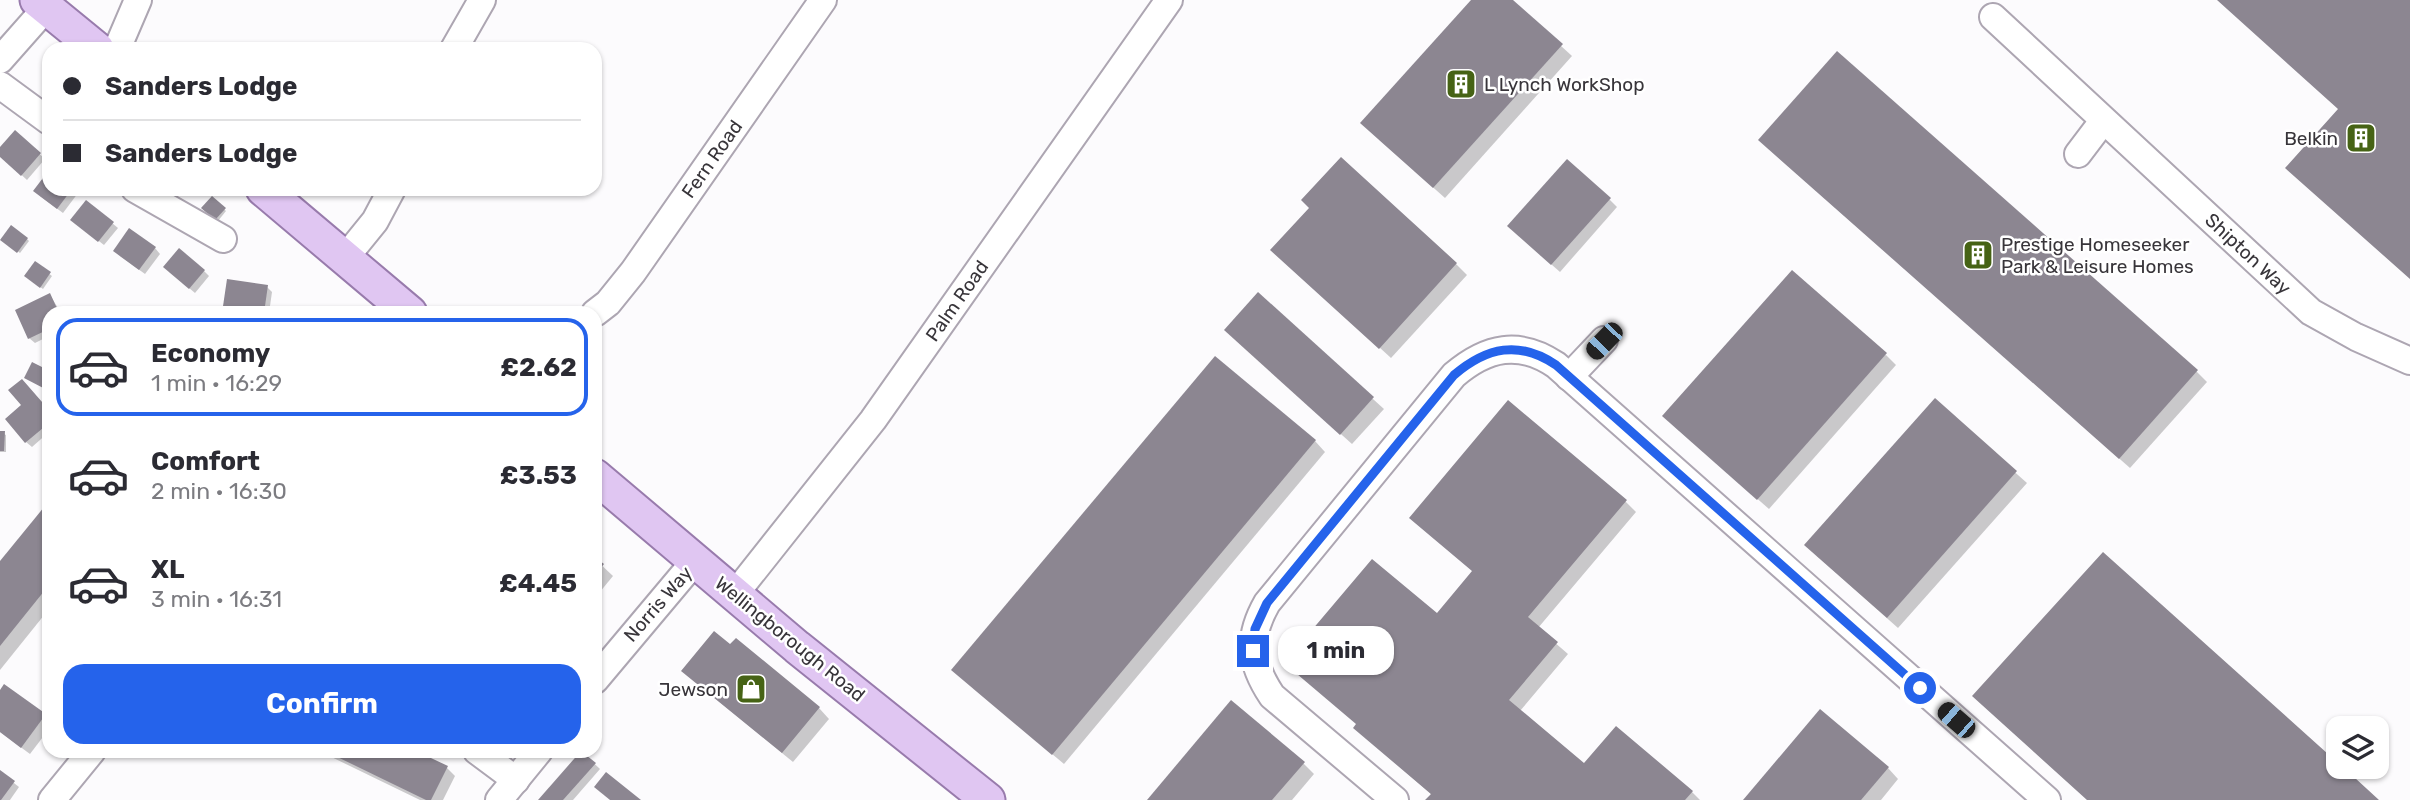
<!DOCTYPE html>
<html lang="en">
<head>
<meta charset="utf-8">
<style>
	:root { --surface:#fff; --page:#f2f2f3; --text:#2b2b33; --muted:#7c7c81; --line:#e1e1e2; --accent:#2563eb }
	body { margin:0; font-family:Rubik,sans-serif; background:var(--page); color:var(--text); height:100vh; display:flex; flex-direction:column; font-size:26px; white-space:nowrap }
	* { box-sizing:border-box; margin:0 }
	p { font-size:23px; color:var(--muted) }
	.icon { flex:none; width:38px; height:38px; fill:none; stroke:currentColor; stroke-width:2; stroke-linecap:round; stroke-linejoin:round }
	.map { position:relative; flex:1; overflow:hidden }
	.panel { position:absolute; left:42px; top:306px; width:560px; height:452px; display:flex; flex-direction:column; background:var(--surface); border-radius:21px; box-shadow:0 2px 5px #0004 }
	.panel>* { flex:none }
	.hud { position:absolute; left:42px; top:42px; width:560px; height:154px; border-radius:21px; box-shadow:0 2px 5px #0004; display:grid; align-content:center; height:154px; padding:0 21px; background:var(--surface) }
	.buttons { position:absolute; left:2326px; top:716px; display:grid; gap:14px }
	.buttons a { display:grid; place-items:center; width:63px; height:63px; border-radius:14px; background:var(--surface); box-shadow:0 2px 5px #0004; font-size:35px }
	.end { position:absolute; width:32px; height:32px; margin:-16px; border:9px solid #2563eb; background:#fff; box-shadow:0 0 0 4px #fff }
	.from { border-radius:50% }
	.bubble { position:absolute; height:49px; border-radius:21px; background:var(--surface); box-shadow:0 2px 5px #0004; font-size:23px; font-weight:700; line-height:49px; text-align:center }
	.car { position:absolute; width:21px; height:42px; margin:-21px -10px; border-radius:9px; box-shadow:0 0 5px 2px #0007; background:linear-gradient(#222 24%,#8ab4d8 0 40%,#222 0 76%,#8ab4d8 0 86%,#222 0) }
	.hud b { display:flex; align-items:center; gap:24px; height:66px; font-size:26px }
	.hud b+b { border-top:2px solid var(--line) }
	.hud i { width:18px; height:18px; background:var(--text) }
	ul { padding:12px 0 0; list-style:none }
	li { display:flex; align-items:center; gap:21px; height:98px; margin:0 14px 10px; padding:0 7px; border:4px solid transparent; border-radius:21px }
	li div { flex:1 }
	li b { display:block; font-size:26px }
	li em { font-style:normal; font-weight:700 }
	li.selected { border-color:var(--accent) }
	li>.icon { width:63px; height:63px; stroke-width:1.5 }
	.primary-button { display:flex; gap:14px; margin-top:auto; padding:14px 21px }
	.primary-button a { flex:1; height:80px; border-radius:21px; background:var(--accent); color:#fff; font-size:28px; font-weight:700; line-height:80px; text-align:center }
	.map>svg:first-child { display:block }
</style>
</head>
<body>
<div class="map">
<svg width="2410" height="800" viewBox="0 0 2410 800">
	<rect width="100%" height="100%" fill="#fcfbfd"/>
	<g fill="#0003">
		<path d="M1473,0h38l61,56 -127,142 -72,-64z"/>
		<path d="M16,132l29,27 -18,21 -27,-25v-6z"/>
		<path d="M1771,151l425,220 11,11 -77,86z"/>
		<path d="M49,173v16h32l-18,24 -23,-17z"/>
		<path d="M212,198l14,13 -8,10 -15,-13z"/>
		<path d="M1609,199l8,8 -57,65 -43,-38z"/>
		<path d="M1311,208l145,56 11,11 -76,83 -107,-98z"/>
		<path d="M112,223l6,5 -14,17 -26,-20z"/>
		<path d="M27,239l2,2 -9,12 -17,-13z"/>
		<path d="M155,248l5,6 -15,20 -25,-18z"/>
		<path d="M35,263l17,13 -9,13 -15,-11z"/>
		<path d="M204,271l5,5 -14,17 -25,-21z"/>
		<path d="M228,281l39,6 5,5 -3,21h-45z"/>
		<path d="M50,295l11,18h-12v23l-14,7 -6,-5z"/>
		<path d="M1258,295l126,114 -32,35 -115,-103z"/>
		<path d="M1886,355l10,10 -127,144 -94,-82z"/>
		<path d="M1935,401l92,82 -129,145 -81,-72z"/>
		<path d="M49,412v20l-17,15 -6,-5z"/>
		<path d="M0,432l6,3v17h-6z"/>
		<path d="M1315,441l10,11 -261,312 -100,-84z"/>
		<path d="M1625,501l11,11 -98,116 30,26 -48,57 71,60 101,21 8,8h-271l3,-5 -77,-67 82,-112z"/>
		<path d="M49,503v106l-49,61v-106z"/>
		<path d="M595,559l18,17 -18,22z"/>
		<path d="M694,681l125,27 10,11 -36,43z"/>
		<path d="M0,693l49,27v9l-19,25 -30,-22z"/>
		<path d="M319,751h93l35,17 8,8 -12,24h-23z"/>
		<path d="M582,752l18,17 -27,31h-33z"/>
		<path d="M1303,763l11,11 -22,26h-143z"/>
		<path d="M1888,768l10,11 -17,21h-135z"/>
		<path d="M0,772l19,15 -9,13h-10z"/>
	</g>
	<g fill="#8c8691">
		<path d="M1471,0h42l50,44 -130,144 -73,-65z"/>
		<path d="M2217,0h193v279l-125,-111 53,-59z"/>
		<path d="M1837,51l361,319 -79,89 -361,-319z"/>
		<path d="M15,130l26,23 -20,23 -21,-19v-10z"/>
		<path d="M1341,157l116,106 -78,86 -109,-99 39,-42 -8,-8z"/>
		<path d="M1567,159l44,39 -60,67 -44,-39z"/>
		<path d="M49,170v19h23l-15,20 -24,-18z"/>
		<path d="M212,196l14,12 -11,12 -14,-12z"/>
		<path d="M86,200l28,22 -16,20 -28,-22z"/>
		<path d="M11,225l17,13 -11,15 -17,-13z"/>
		<path d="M129,228l27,19 -17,23 -26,-19z"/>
		<path d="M179,248l26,22 -16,19 -26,-22z"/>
		<path d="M35,261l16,11 -11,16 -16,-12z"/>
		<path d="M1792,270l95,83 -130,147 -95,-84z"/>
		<path d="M227,279l41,6 -4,28h-42z"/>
		<path d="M1258,292l116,105 -34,38 -116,-105z"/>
		<path d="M50,293l9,20h-10v16l-21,10 -13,-29z"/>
		<path d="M1215,356l101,84 -264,315 -101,-85z"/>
		<path d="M32,362l14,7 3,-5v27l-25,-13z"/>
		<path d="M22,379l27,31v13l-24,20 -20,-24 16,-14 -13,-15z"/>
		<path d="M1935,398l82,73 -130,147 -83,-73z"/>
		<path d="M1508,400l119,100 -99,117 30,25 -49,58 75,63 32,-37 77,65 -8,9h-260l6,-6 -78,-66 3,-4 -72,-61 88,-104 65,54 35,-42 -63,-53z"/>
		<path d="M0,431h5l-1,20h-4z"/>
		<path d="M49,501v84l-49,61v-85z"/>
		<path d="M2103,552l235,211v3h4l37,34h-292l-115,-104z"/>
		<path d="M595,557l9,7 -9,11z"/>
		<path d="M714,631l16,13 6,-6 84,69 -38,46 -101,-82z"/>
		<path d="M4,684l42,30 -25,34 -21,-16v-42z"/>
		<path d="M1231,700l74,62 -33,38h-125z"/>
		<path d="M1820,709l69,58 -28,33h-118z"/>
		<path d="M325,751h91l32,15 -17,34h-5z"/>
		<path d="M581,751l15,12 -33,37h-25z"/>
		<path d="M0,770l15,11 -14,19h-1z"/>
		<path d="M606,772l35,28h-31l-16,-13z"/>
	</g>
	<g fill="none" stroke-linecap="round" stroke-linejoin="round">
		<g stroke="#ada6b2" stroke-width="30">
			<g id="minor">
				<path d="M1993,17l318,295 45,25 54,24"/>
				<path d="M117,49l21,-49"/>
				<path d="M454,49l28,-49"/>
				<path d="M0,60l46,-52"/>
				<path d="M0,85l49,36"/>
				<path d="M2078,154l25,-33"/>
				<path d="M135,189l88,50"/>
				<path d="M345,258l30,-37 17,-32"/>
				<path d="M595,313l13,-10 25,-31 190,-272"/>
				<path d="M1569,377l35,-37"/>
				<path d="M735,594l138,-174 296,-420"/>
				<path d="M595,680l100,-119"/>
				<path d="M477,751l39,29"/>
				<path d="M52,800l40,-49"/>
				<path d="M499,800l40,-49"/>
				<path d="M1395,800l-123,-104c-22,-33 -25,-58 -5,-93l187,-228c33,-28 65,-35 102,-10l491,435"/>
			</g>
		</g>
		<g stroke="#987bac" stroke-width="37">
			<g id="major">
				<path d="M37,0l60,49"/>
				<path d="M263,189l147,124"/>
				<path d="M595,476l202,171 191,153"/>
			</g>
		</g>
		<use href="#minor" stroke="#fff" stroke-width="26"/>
		<use href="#major" stroke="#e0c6f2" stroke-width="33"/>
	</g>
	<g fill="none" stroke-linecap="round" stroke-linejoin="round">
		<path stroke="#2563eb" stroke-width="9" d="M1253,651l2,-22 12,-26 187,-228c33,-28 65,-35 102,-10l364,323"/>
	</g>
	<defs>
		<g id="building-square" transform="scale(1.575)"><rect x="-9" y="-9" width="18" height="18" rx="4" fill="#466315" stroke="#fff"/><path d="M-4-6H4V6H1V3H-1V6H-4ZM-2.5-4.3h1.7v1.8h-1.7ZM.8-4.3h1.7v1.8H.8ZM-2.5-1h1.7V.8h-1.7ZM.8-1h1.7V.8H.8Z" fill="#fff"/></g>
		<g id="shop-square" transform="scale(1.575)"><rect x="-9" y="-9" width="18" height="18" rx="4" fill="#466315" stroke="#fff"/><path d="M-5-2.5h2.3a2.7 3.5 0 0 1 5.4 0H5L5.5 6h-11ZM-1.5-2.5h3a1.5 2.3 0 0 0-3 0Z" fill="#fff"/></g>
	</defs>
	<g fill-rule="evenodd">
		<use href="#building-square" x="1461" y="84"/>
		<use href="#building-square" x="2361" y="138"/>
		<use href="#building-square" x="1978" y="255"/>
		<use href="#shop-square" x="751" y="689"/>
	</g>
	<g text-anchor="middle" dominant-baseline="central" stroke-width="5" stroke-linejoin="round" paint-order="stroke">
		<g font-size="19" fill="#38353a" stroke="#fff" text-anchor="start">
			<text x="1484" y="84">L Lynch WorkShop</text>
			<text x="2338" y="138" text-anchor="end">Belkin</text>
			<text x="2001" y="244">Prestige Homeseeker<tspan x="2001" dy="22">Park &amp; Leisure Homes</tspan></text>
			<text x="728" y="689" text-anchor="end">Jewson</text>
		</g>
		<g font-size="19" fill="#38353a" stroke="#fff">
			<text transform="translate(712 159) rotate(-55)">Fern Road</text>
			<text transform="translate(2248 254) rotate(43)">Shipton Way</text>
			<text transform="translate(957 301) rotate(-55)">Palm Road</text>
			<text transform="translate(658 604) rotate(-49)">Norris Way</text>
			<text transform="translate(790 639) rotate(39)">Wellingborough Road</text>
		</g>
	</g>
</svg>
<div class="buttons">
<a><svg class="icon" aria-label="layers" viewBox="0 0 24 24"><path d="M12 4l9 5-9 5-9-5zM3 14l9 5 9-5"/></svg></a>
</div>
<i class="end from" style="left:1920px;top:688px"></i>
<i class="end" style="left:1253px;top:651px"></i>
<div class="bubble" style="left:1278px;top:626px;width:116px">1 min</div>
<i class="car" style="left:1604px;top:341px;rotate:224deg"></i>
<i class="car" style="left:1956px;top:720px;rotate:311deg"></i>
<div class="hud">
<b><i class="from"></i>Sanders Lodge</b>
<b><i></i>Sanders Lodge</b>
</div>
<section class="panel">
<ul>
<li class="selected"><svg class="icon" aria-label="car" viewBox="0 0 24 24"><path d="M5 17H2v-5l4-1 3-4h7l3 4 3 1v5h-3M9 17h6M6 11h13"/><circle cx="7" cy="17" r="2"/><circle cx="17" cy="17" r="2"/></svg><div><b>Economy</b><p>1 min · 16:29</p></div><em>£2.62</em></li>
<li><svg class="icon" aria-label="car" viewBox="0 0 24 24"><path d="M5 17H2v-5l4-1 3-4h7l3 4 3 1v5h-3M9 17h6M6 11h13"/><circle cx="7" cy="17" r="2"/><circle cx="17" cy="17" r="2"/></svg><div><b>Comfort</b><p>2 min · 16:30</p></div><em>£3.53</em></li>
<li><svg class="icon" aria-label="car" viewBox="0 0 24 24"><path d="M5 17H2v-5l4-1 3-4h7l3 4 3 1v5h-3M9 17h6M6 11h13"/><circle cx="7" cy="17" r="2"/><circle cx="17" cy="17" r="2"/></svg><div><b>XL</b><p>3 min · 16:31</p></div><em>£4.45</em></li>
</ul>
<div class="primary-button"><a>Confirm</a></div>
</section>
</div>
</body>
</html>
